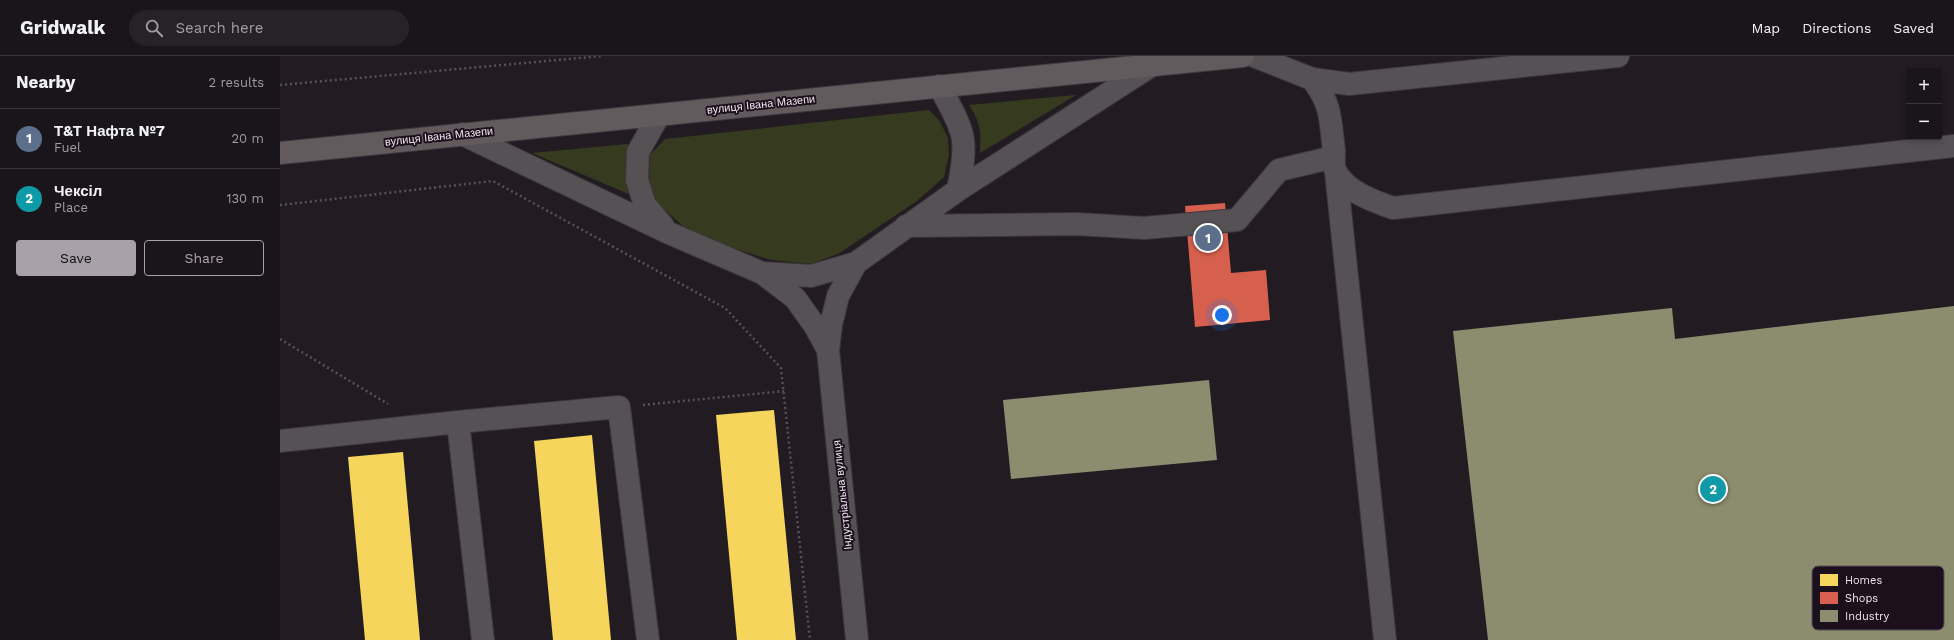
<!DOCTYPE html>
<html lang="en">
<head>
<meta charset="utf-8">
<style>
	:root { --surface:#1a151a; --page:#272227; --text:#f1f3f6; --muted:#9f9fa2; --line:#383439; --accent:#a9a1a9 }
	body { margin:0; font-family:"Work Sans",sans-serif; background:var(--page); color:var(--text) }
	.controls { position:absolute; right:12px; top:12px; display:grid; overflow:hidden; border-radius:4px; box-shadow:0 2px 6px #0003 }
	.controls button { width:36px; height:36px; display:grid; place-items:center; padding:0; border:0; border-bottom:1px solid var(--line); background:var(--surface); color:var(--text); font:20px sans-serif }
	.you { position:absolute; left:942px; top:259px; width:14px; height:14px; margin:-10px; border:3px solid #fff; border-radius:50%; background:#1a73e8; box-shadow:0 0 0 6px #1a73e833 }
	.badge { display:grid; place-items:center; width:26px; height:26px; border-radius:50%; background:var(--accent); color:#fff; font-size:13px; font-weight:700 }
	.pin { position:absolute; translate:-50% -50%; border:2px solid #fff; box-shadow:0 1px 4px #0006 }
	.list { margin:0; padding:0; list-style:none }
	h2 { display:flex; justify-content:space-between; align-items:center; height:52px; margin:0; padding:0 16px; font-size:17px }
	h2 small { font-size:13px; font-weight:400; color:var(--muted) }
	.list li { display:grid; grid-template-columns:26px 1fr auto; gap:12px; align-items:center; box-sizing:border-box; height:60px; padding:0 16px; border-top:1px solid var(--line) }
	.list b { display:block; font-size:15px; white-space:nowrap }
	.list p { margin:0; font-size:13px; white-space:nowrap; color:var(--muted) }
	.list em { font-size:13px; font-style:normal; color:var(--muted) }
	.actions { display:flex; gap:8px; padding:12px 16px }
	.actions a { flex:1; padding:9px 0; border:1px solid var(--accent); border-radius:4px; text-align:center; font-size:14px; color:var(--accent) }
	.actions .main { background:var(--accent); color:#111 }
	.icon { flex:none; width:22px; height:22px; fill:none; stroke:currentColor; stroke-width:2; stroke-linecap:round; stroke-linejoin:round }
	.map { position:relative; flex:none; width:1674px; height:584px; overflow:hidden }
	header { display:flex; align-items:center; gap:24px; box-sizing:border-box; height:56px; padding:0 20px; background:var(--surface); border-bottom:1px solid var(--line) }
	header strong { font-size:19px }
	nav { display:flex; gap:22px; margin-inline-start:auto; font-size:14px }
	.search { width:280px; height:36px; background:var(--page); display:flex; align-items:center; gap:10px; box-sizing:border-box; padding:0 14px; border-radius:22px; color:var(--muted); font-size:15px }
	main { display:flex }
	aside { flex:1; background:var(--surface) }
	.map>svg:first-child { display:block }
	.green { fill:#363b1f }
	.homes { fill:#f6d55c }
	.shops { fill:#d6604d }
	.industry { fill:#8c8c6e }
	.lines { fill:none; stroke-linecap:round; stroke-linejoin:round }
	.minor-casing { stroke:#3d383d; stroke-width:24 }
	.major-casing { stroke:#3d383d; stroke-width:24 }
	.path { stroke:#575257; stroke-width:2.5; stroke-dasharray:2 3; stroke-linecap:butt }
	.minor { stroke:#555155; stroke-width:22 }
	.major { stroke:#635a5e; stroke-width:22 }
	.labels { text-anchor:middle; stroke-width:4; stroke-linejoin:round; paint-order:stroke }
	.street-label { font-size:11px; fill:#f1e8f1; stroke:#1b101c }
	.key { fill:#1b101c; stroke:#5b515c; stroke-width:1 }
	.key-label { font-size:11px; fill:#f1e8f1 }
</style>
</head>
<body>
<header>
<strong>Gridwalk</strong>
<div class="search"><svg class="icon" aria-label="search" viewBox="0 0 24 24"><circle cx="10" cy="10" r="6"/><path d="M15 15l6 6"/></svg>Search here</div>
<nav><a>Map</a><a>Directions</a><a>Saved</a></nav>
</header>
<main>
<aside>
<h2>Nearby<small>2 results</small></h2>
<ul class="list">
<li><span class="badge" style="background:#5c6f8a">1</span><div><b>Т&amp;Т Нафта №7</b><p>Fuel</p></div><em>20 m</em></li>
<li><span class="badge" style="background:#0f9aa8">2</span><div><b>Чексіл</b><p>Place</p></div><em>130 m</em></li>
</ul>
<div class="actions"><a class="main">Save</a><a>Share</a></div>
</aside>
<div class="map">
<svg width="1674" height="584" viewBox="0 0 1674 584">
	<rect width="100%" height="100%" fill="#221c22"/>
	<path class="green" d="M796,39L700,97C701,76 701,67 689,49Z
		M649,54L659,64L668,82L669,99L664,121L637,145L558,198L530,208L491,204L434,186L403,170L377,147L369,123L370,99L385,83Z
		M348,88C346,106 347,121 351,139L252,97Z"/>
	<path class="homes" d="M494,354L516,584H457L436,359Z
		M312,379L331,584H273L254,385Z
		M123,396L140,584H85L68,401Z"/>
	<path class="shops" d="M945,147L951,217L986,214L990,264L915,271L905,150Z"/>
	<path class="industry" d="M1674,250V584H1208L1173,275L1392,252L1395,283Z
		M929,324L937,404L731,423L723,344Z"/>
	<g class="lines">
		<defs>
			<path id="minor" d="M974,0L1032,23L1069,28L1338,0
				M1032,23C1052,49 1050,63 1054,95C1054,101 1053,111 1056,116C1067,136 1093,145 1113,152L1674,90
				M659,30C667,45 681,67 683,84C685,101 681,118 678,134
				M379,59L358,96L357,124L365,149L383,170
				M182,78L389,177L482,217L531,220L576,207L678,134L874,8
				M1056,116L1105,584
				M626,170L797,168L864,172L957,164L999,114L1054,101
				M576,207L558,240L551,269L548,294L577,584
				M482,217L515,242L535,270L548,294
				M0,385L178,366
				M203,584L178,366L339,351L368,584"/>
			<path id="major" d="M0,97L963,0"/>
		</defs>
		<use href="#minor" class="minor-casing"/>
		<use href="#major" class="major-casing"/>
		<path class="path" d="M0,29L322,0
			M0,149L213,125L445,252L501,312L530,584
			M0,283L108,348
			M363,349L504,335"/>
		<use href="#minor" class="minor"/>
		<use href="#major" class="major"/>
	</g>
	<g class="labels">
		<g class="street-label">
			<text transform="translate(481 48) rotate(-6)" y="4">вулиця Івана Мазепи</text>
			<text transform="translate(159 80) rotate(-6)" y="4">вулиця Івана Мазепи</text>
			<text transform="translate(562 439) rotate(-96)" y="4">Індустріальна вулиця</text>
		</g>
	</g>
	<rect x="1532" y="510" width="132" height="64" rx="6" class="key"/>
	<rect x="1540" y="518" width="18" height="12" fill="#f6d55c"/>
	<rect x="1540" y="536" width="18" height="12" fill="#d6604d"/>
	<rect x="1540" y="554" width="18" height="12" fill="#8c8c6e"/>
	<g class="key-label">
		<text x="1565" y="528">Homes</text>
		<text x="1565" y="546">Shops</text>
		<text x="1565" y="564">Industry</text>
	</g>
</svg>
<div class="controls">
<button>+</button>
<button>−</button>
</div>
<div class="you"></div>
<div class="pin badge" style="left:928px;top:182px;background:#5c6f8a">1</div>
<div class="pin badge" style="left:1433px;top:433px;background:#0f9aa8">2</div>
</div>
</main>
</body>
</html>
